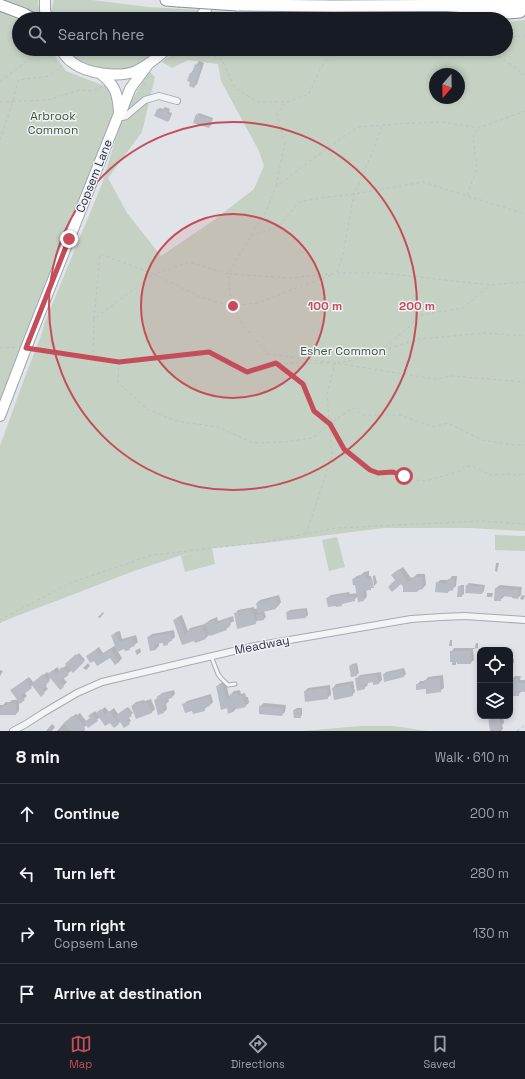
<!DOCTYPE html>
<html lang="en">
<head>
<meta charset="utf-8">
<style>
	:root { --surface:#171b24; --page:#242831; --text:#f1f3f6; --muted:#9ea1a6; --line:#363941; --accent:#c54d5a }
	body { margin:0; font-family:"Space Grotesk",sans-serif; background:var(--page); color:var(--text) }
	.controls { position:absolute; right:12px; bottom:12px; display:grid; overflow:hidden; border-radius:8px; box-shadow:0 2px 6px #0003 }
	.controls button { width:36px; height:36px; display:grid; place-items:center; padding:0; border:0; border-bottom:1px solid var(--line); background:var(--surface); color:var(--text); font:20px sans-serif }
	.compass { position:absolute; left:429px; top:68px; width:36px; height:36px; border-radius:50%; background:var(--surface); box-shadow:0 2px 6px #0003; rotate:200deg }
	.stop { position:absolute; width:12px; height:12px; margin:-9px; border:3px solid #c54d5a; border-radius:50%; background:#fff }
	.stop.end { background:#c54d5a; border-color:#fff; box-shadow:0 1px 4px #0008 }
	.list { margin:0; padding:0; list-style:none }
	h2 { display:flex; justify-content:space-between; align-items:center; height:52px; margin:0; padding:0 16px; font-size:17px }
	h2 small { font-size:13px; font-weight:400; color:var(--muted) }
	.list li { display:grid; grid-template-columns:26px 1fr auto; gap:12px; align-items:center; box-sizing:border-box; height:60px; padding:0 16px; border-top:1px solid var(--line) }
	.list b { display:block; font-size:15px; white-space:nowrap }
	.list p { margin:0; font-size:13px; white-space:nowrap; color:var(--muted) }
	.list em { font-size:13px; font-style:normal; color:var(--muted) }
	.icon { flex:none; width:22px; height:22px; fill:none; stroke:currentColor; stroke-width:2; stroke-linecap:round; stroke-linejoin:round }
	.map { position:relative; flex:none; width:525px; height:731px; overflow:hidden }
	.search { position:absolute; background:var(--surface); box-shadow:0 2px 6px #0003; left:12px; right:12px; top:12px; height:44px; display:flex; align-items:center; gap:10px; box-sizing:border-box; padding:0 14px; border-radius:22px; color:var(--muted); font-size:15px }
	.sheet { height:292px; background:var(--surface) }
	nav { display:flex; justify-content:space-around; align-items:center; box-sizing:border-box; height:56px; border-top:1px solid var(--line); background:var(--surface); font-size:11px; color:var(--muted) }
	nav a { display:grid; justify-items:center; gap:2px }
	nav .on { color:var(--accent) }
	.map>svg:first-child { display:block }
	.green { fill:#c5d1c2; fill-rule:evenodd }
	.shadow { fill:#0003 }
	.building { fill:#b7bcc4 }
	.lines { fill:none; stroke-linecap:round; stroke-linejoin:round }
	.lane-casing { stroke:#a6aab2; stroke-width:5 }
	.street-casing { stroke:#a6aab2; stroke-width:8 }
	.primary-casing { stroke:#a0a7b3; stroke-width:12 }
	.highway-casing { stroke:#88909e; stroke-width:13 }
	.path { stroke:#bec1c6; stroke-width:1; stroke-dasharray:3 3; stroke-linecap:butt }
	.lane { stroke:#f2f4f6; stroke-width:3 }
	.street { stroke:#f2f4f6; stroke-width:6 }
	.primary { stroke:#fff; stroke-width:10 }
	.highway { stroke:#fff; stroke-width:11 }
	.highway-bridge-casing { stroke:#88909e; stroke-width:13; stroke-linecap:butt }
	.highway-bridge { stroke:#fff; stroke-width:11 }
	.route { stroke:#c54d5a; stroke-width:5 }
	.ring { fill:none; stroke:#c54d5a; stroke-width:2 }
	.labels { text-anchor:middle; stroke-width:3; stroke-linejoin:round; paint-order:stroke }
	.park-label { font-size:12px; fill:#3d5938; stroke:#eff2f6 }
	.street-label { font-size:12px; fill:#2a303e; stroke:#eff2f6 }
	.centre { fill:#c54d5a; stroke:#eff2f6; stroke-width:2 }
	.ring-label { font-size:12px; text-anchor:middle; font-weight:bold; fill:#c54d5a; stroke:#eff2f6; stroke-width:3; stroke-linejoin:round; paint-order:stroke }
</style>
</head>
<body>
<div class="map">
<svg width="525" height="731" viewBox="0 0 525 731">
	<rect width="100%" height="100%" fill="#e0e3e8"/>
	<path class="green" d="M0,0H38V5L43,19H38Z
		M54,0H92L149,7L197,10L195,17L193,19H51L50,14Z
		M0,11L13,14L21,19H19V49H50L66,71L107,87L116,108L0,410Z
		M211,11L278,14L378,16L341,19H204Z
		M525,20V531L469,528H384L265,543L212,548L215,564L185,572L181,556L199,552L179,556L134,571L9,619L0,623V446L26,374L42,333L44,324L102,184L123,115L149,71L155,77L142,132L108,178L127,213L161,256L214,220L254,189L264,166L259,151L221,81L218,64L188,60L172,68L162,62L178,49H506V22ZM435,74H459V98H435Z
		M65,49H160C154,54 147,61 140,65C133,70 125,70 116,70C94,69 80,64 65,49Z
		M495,535L525,536V551L495,550Z
		M337,537L345,567L329,571L322,540Z
		M360,726H394L427,731H303Z"/>
	<path class="shadow" d="M199,61L204,63L197,84L194,87L191,73Z
		M165,107L170,109L169,112L172,113L170,119L168,121L157,110L160,108L163,109Z
		M199,113L213,118L211,125L209,127L197,115Z
		M496,563H499L497,572L495,571Z
		M403,567L411,578L414,577L417,574H425L426,585L423,588L404,587L401,583L396,580V572Z
		M369,571V576H371L373,587L370,589L366,590L367,596L364,600L358,596L354,600L344,602L341,605L327,598L331,595L349,592L350,594L358,593L353,579L357,576L361,575L364,572Z
		M375,575L377,583L374,586L373,576Z
		M452,576H457L456,586L448,592L437,583L440,580H449Z
		M469,583L485,585L484,591L482,593L467,585Z
		M461,585H464V594L461,596L459,587Z
		M500,585L522,587L521,595L518,598L514,596L504,595V597L500,600L496,588Z
		M487,593H493L492,597H487Z
		M279,595L281,602L279,605L276,608L264,611L266,617L264,619L258,620L255,623L235,614L238,610L254,607V609L258,608L257,603L260,600Z
		M522,595L525,596L523,600L520,599Z
		M307,608L308,615L306,617L287,612L290,610Z
		M103,612L104,613L100,618L98,617Z
		M182,615L188,631L190,628L205,624L210,620L217,617L218,621L233,616L234,621L229,624L230,626L226,629L210,634L206,638L196,641L195,640L183,644L174,620L178,617Z
		M174,630L175,637L167,644L163,642H159V646L156,649L151,650L148,637L152,634Z
		M120,631L122,639L136,635L138,642L129,649L125,648L117,650L122,658L119,662L115,664L110,657L94,659L87,656L99,647L103,653L116,645L113,635L116,632Z
		M450,640H452V646H449Z
		M476,643H478V648L473,649L474,660L470,663L456,661V665H452V663L454,661L451,652L454,648H475Z
		M140,648L141,652L137,655L135,651Z
		M487,648L494,649V650H485Z
		M480,652V664H477L478,654Z
		M79,653L85,660L73,671L72,670L63,678L67,682L60,689L51,677L49,680L50,681L45,685L48,689L41,695L33,685L24,692L27,696L19,703V711L16,714H0V705H3L6,702H10L12,700H18L15,687L29,677L34,683L47,672L49,674L57,667L60,671Z
		M513,659H514V663L512,664Z
		M88,663L90,666L86,670L83,668Z
		M357,663L359,673L356,675L350,666L352,664Z
		M404,668L406,674L404,676L384,674L386,672Z
		M0,670L3,671L0,676Z
		M381,672L382,680L379,683L374,681L367,682L368,685L364,688L356,679L360,675Z
		M443,675L444,688L440,691L426,688L417,685L420,681H425L428,677Z
		M515,676H521L520,680H525V691H522L518,695L511,680Z
		M353,681L355,692L352,695L333,688L336,684Z
		M226,682L229,696L234,691L240,690L241,694L245,693L246,697H248L249,703L245,706L238,707L233,712H229L228,707L217,686L221,683Z
		M330,685L331,695L327,698L305,691L308,688Z
		M174,690L175,694L172,697L168,698L169,701L166,704L167,709L164,712L159,714L155,700L162,693Z
		M211,694L213,702L210,705L207,706L204,710H193L183,705L187,701Z
		M151,699L155,709L151,713L132,706L136,702L144,700L145,701Z
		M264,703L286,705L285,712L282,715L260,706Z
		M105,707L109,712L114,708L118,714L128,707L133,713L128,717L131,721L125,726L121,721L114,727L110,721L100,717L88,727L87,725L84,727L85,729L84,731H71V730L70,731H57L65,722L76,714L77,715L80,713L86,721L91,718V714L95,711L97,714Z
		M297,708H302V715L300,717L294,710Z
		M489,716H503L504,723L502,725L503,729L501,731H491Z
		M52,724L55,727L52,731H46Z"/>
	<path class="building" d="M195,64L201,67L194,88L189,86L190,82L187,81L190,73H192Z
		M157,109L161,111L162,109L168,111L167,114L171,115L168,122L154,116Z
		M196,114L212,120L209,128L193,123Z
		M399,569L407,581L413,580V577H422L423,589L419,590L417,592H403V587L401,584L392,592L388,587L395,580L391,575Z
		M365,574L366,579L372,578L374,588H371V590L363,591L364,601L358,602L355,585H353L352,579L360,578L359,575Z
		M448,579H454L453,591L449,590L448,593L435,592L436,582L447,584Z
		M466,585L483,587L482,594L465,593Z
		M458,586L463,587L462,597H457Z
		M495,588L519,590L518,599L512,598V597L501,596V601H494Z
		M346,594V597L354,596L355,601L342,604V606L336,607L335,606L328,607L326,598Z
		M276,598L278,606L275,607L276,609L258,613L256,603Z
		M250,610L251,612H253L256,624L237,629L234,613Z
		M305,610L306,618L287,620L286,612Z
		M263,614L264,620L258,621L256,615Z
		M179,618L185,635H187L186,632L202,626L206,639L195,643L194,641L182,645L173,620Z
		M229,619L231,625L226,627L227,630L210,636L205,623L214,620L215,624Z
		M116,633L119,642L132,638L135,646L129,648L130,650L125,651L124,649L117,652L111,635Z
		M171,633L172,641L167,642L168,645L163,646V643L155,644L156,650L150,651L147,637Z
		M111,649L119,662L115,665L110,658L97,666L94,661L90,663L86,656L96,650L99,656Z
		M450,651H470L471,664H457V662H450Z
		M76,654L84,662L73,673L65,664Z
		M355,664L357,676L351,677L349,666Z
		M63,667L69,675L60,681L64,687L60,690L47,674L53,670L56,674L60,670L59,669Z
		M402,670L404,677L384,682L383,674Z
		M43,674L49,681L46,683L47,685L42,689L45,693L41,697L31,684Z
		M377,674L379,684L373,685V682L364,684L365,689L357,691L355,678Z
		M440,678L441,692L426,694V689L416,690V684H424V680Z
		M510,679H518V683H525V692L519,691V696H510Z
		M26,680L32,688L21,696L25,700L20,704L10,690Z
		M350,684L353,696L334,700L332,688Z
		M223,685L226,699L230,698V694L237,693L238,697L242,696L243,700H244L246,707L237,709L236,707L232,708L233,712L228,714L227,708L221,710L216,686Z
		M327,688L328,699L305,702L304,691Z
		M171,692L172,698L165,700L166,705L163,706L164,713L158,715L154,700L158,699L157,696Z
		M208,697L210,706L204,708L205,711L193,714L192,711L185,713L182,704Z
		M141,702V704L147,702L152,713L136,719L131,706Z
		M8,703L16,704V715H0V708H2V705H7Z
		M259,706L283,708L282,716L259,714Z
		M126,708L132,716L127,719L130,724L124,728L116,716Z
		M101,709L105,714L110,711L119,724L114,728L110,723L105,726L96,713Z
		M293,710H300L301,718H294Z
		M92,713L98,721L88,728L84,722L90,718L88,716Z
		M72,716L73,718L76,716L85,727L81,731H70L64,723Z
		M488,716H499L501,727L499,728V731H490Z"/>
	<g class="lines">
		<defs>
			<path id="lane" d="M211,656L218,674L221,678L228,685L235,684"/>
			<path id="street" d="M118,116L122,117L126,116L145,100L159,96L177,101
				M13,731L26,724L43,713L77,693L102,682L255,646L411,619L441,617L465,616L525,620"/>
			<path id="primary" d="M45,0V10L47,19
				M198,19L205,11L211,0
				M60,49C64,54 67,59 73,63C88,74 119,78 136,71C147,66 158,57 167,49
				M100,73C115,85 118,94 119,112
				M0,416L26,348L118,116L122,110L130,89L149,63"/>
			<path id="highway" d="M166,0L178,1
				M0,5L24,14L33,19
				M237,5L334,6L525,5
				M427,19L520,12"/>
		</defs>
		<use href="#lane" class="lane-casing"/>
		<use href="#street" class="street-casing"/>
		<use href="#primary" class="primary-casing"/>
		<use href="#highway" class="highway-casing"/>
		<path class="path" d="M506,37L525,36
			M489,49L525,75
			M173,53L200,50L222,60L235,88L258,102H287L309,94L320,69L335,49
			M0,81L33,57L47,49
			M144,83L145,85L153,92
			M0,102L48,100L80,90L92,91L102,87
			M0,140L13,101L18,80L49,76L63,65
			M276,186L285,143L277,114L286,102
			M467,195L477,169L473,136L479,128
			M251,236L278,227L299,202L320,198L354,194L423,182L525,214
			M337,272L343,254L354,194L374,149L382,125
			M525,282L490,285L382,273H337L290,278L228,274L232,306L243,325L268,354L335,363L435,379L452,376L525,382
			M94,319L100,254L154,274L189,262L228,274L267,209L276,187L323,151L358,127L412,123L442,122L479,128L525,111
			M0,348L17,347
			M34,349L119,362L209,352L247,372L276,363H332
			M380,351L402,333L421,315L463,308L490,285
			M93,358L94,319L154,274L200,297L232,306L257,303L334,274
			M119,362L118,382L147,409L176,421L218,427L253,443L285,442L313,438L329,424L353,408L363,415H400L433,427L448,423L482,440L514,445H525
			M337,363L349,361L418,339L487,333L525,336
			M278,364L303,384L314,411L329,424L344,449L370,470L378,473L393,472L416,480L426,481L457,472L465,466L474,467L491,475L508,474L517,475L525,474
			M306,534L332,456L327,394L335,363
			M0,620L70,583L152,555L264,542L336,528L481,521L525,524
			M517,731L525,725"/>
		<use href="#lane" class="lane"/>
		<use href="#street" class="street"/>
		<use href="#primary" class="primary"/>
		<use href="#highway" class="highway"/>
		<defs>
			<path id="highway-bridge" d="M178,1L237,5"/>
		</defs>
		<use href="#highway-bridge" class="highway-bridge-casing"/>
		<use href="#highway-bridge" class="highway-bridge"/>
	</g>
	<g class="lines">
		<path class="route" d="M69,239L26,348L119,362L209,352L247,372L276,363L303,384L314,411L330,424L344,449L370,470L378,473L393,472L404,476"/>
	</g>
	<circle cx="233" cy="306" r="92" fill="#c54d5a" fill-opacity=".12"/>
	<g class="ring">
		<circle cx="233" cy="306" r="92"/>
		<circle cx="233" cy="306" r="184"/>
	</g>
	<g class="labels">
		<g class="park-label">
			<text x="53" y="120">Arbrook<tspan x="53" dy="14">Common</tspan></text>
			<text x="343" y="355">Esher Common</text>
		</g>
		<g class="street-label">
			<text transform="translate(94 176) rotate(-68)" y="4">Copsem Lane</text>
			<text transform="translate(262 645) rotate(-11)" y="4">Meadway</text>
		</g>
	</g>
	<circle cx="233" cy="306" r="6" class="centre"/>
	<g class="ring-label">
		<text x="325" y="310">100 m</text>
		<text x="417" y="310">200 m</text>
	</g>
</svg>
<div class="controls">
<button><svg class="icon" aria-label="locate" viewBox="0 0 24 24"><circle cx="12" cy="12" r="6"/><path d="M12 2v4M12 18v4M2 12h4M18 12h4"/></svg></button>
<button><svg class="icon" aria-label="layers" viewBox="0 0 24 24"><path d="M12 4l9 5-9 5-9-5zM3 14l9 5 9-5"/></svg></button>
</div>
<svg class="compass" viewBox="-18 -18 36 36"><path d="M0-13l5 13h-10z" fill="#e53935"/><path d="M0 13l5-13h-10z" fill="#9ea1a6"/></svg>
<div class="stop" style="left:404px;top:476px"></div>
<div class="stop end" style="left:69px;top:239px"></div>
<div class="search"><svg class="icon" aria-label="search" viewBox="0 0 24 24"><circle cx="10" cy="10" r="6"/><path d="M15 15l6 6"/></svg>Search here</div>
</div>
<section class="sheet">
<h2>8 min<small>Walk · 610 m</small></h2>
<ul class="list">
<li><svg class="icon" aria-label="ahead" viewBox="0 0 24 24"><path d="M12 20V5M6 11l6-6 6 6"/></svg><div><b>Continue</b></div><em>200 m</em></li>
<li><svg class="icon" aria-label="left" viewBox="0 0 24 24"><path d="M17 20v-9H6M10 6l-5 5 5 5"/></svg><div><b>Turn left</b></div><em>280 m</em></li>
<li><svg class="icon" aria-label="right" viewBox="0 0 24 24"><path d="M7 20v-9h11M14 6l5 5-5 5"/></svg><div><b>Turn right</b><p>Copsem Lane</p></div><em>130 m</em></li>
<li><svg class="icon" aria-label="arrive" viewBox="0 0 24 24"><path d="M6 21V4h12l-3 4 3 4H6"/></svg><div><b>Arrive at destination</b></div></li>
</ul>
</section>
<nav>
<a class="on"><svg class="icon" aria-label="map" viewBox="0 0 24 24"><path d="M3 6l6-2 6 2 6-2v14l-6 2-6-2-6 2zM9 4v14M15 6v14"/></svg>Map</a>
<a><svg class="icon" aria-label="directions" viewBox="0 0 24 24"><path d="M12 3l9 9-9 9-9-9zM9 14v-3h6M13 9l2 2-2 2"/></svg>Directions</a>
<a><svg class="icon" aria-label="saved" viewBox="0 0 24 24"><path d="M7 4h10v16l-5-4-5 4z"/></svg>Saved</a>
</nav>
</body>
</html>
